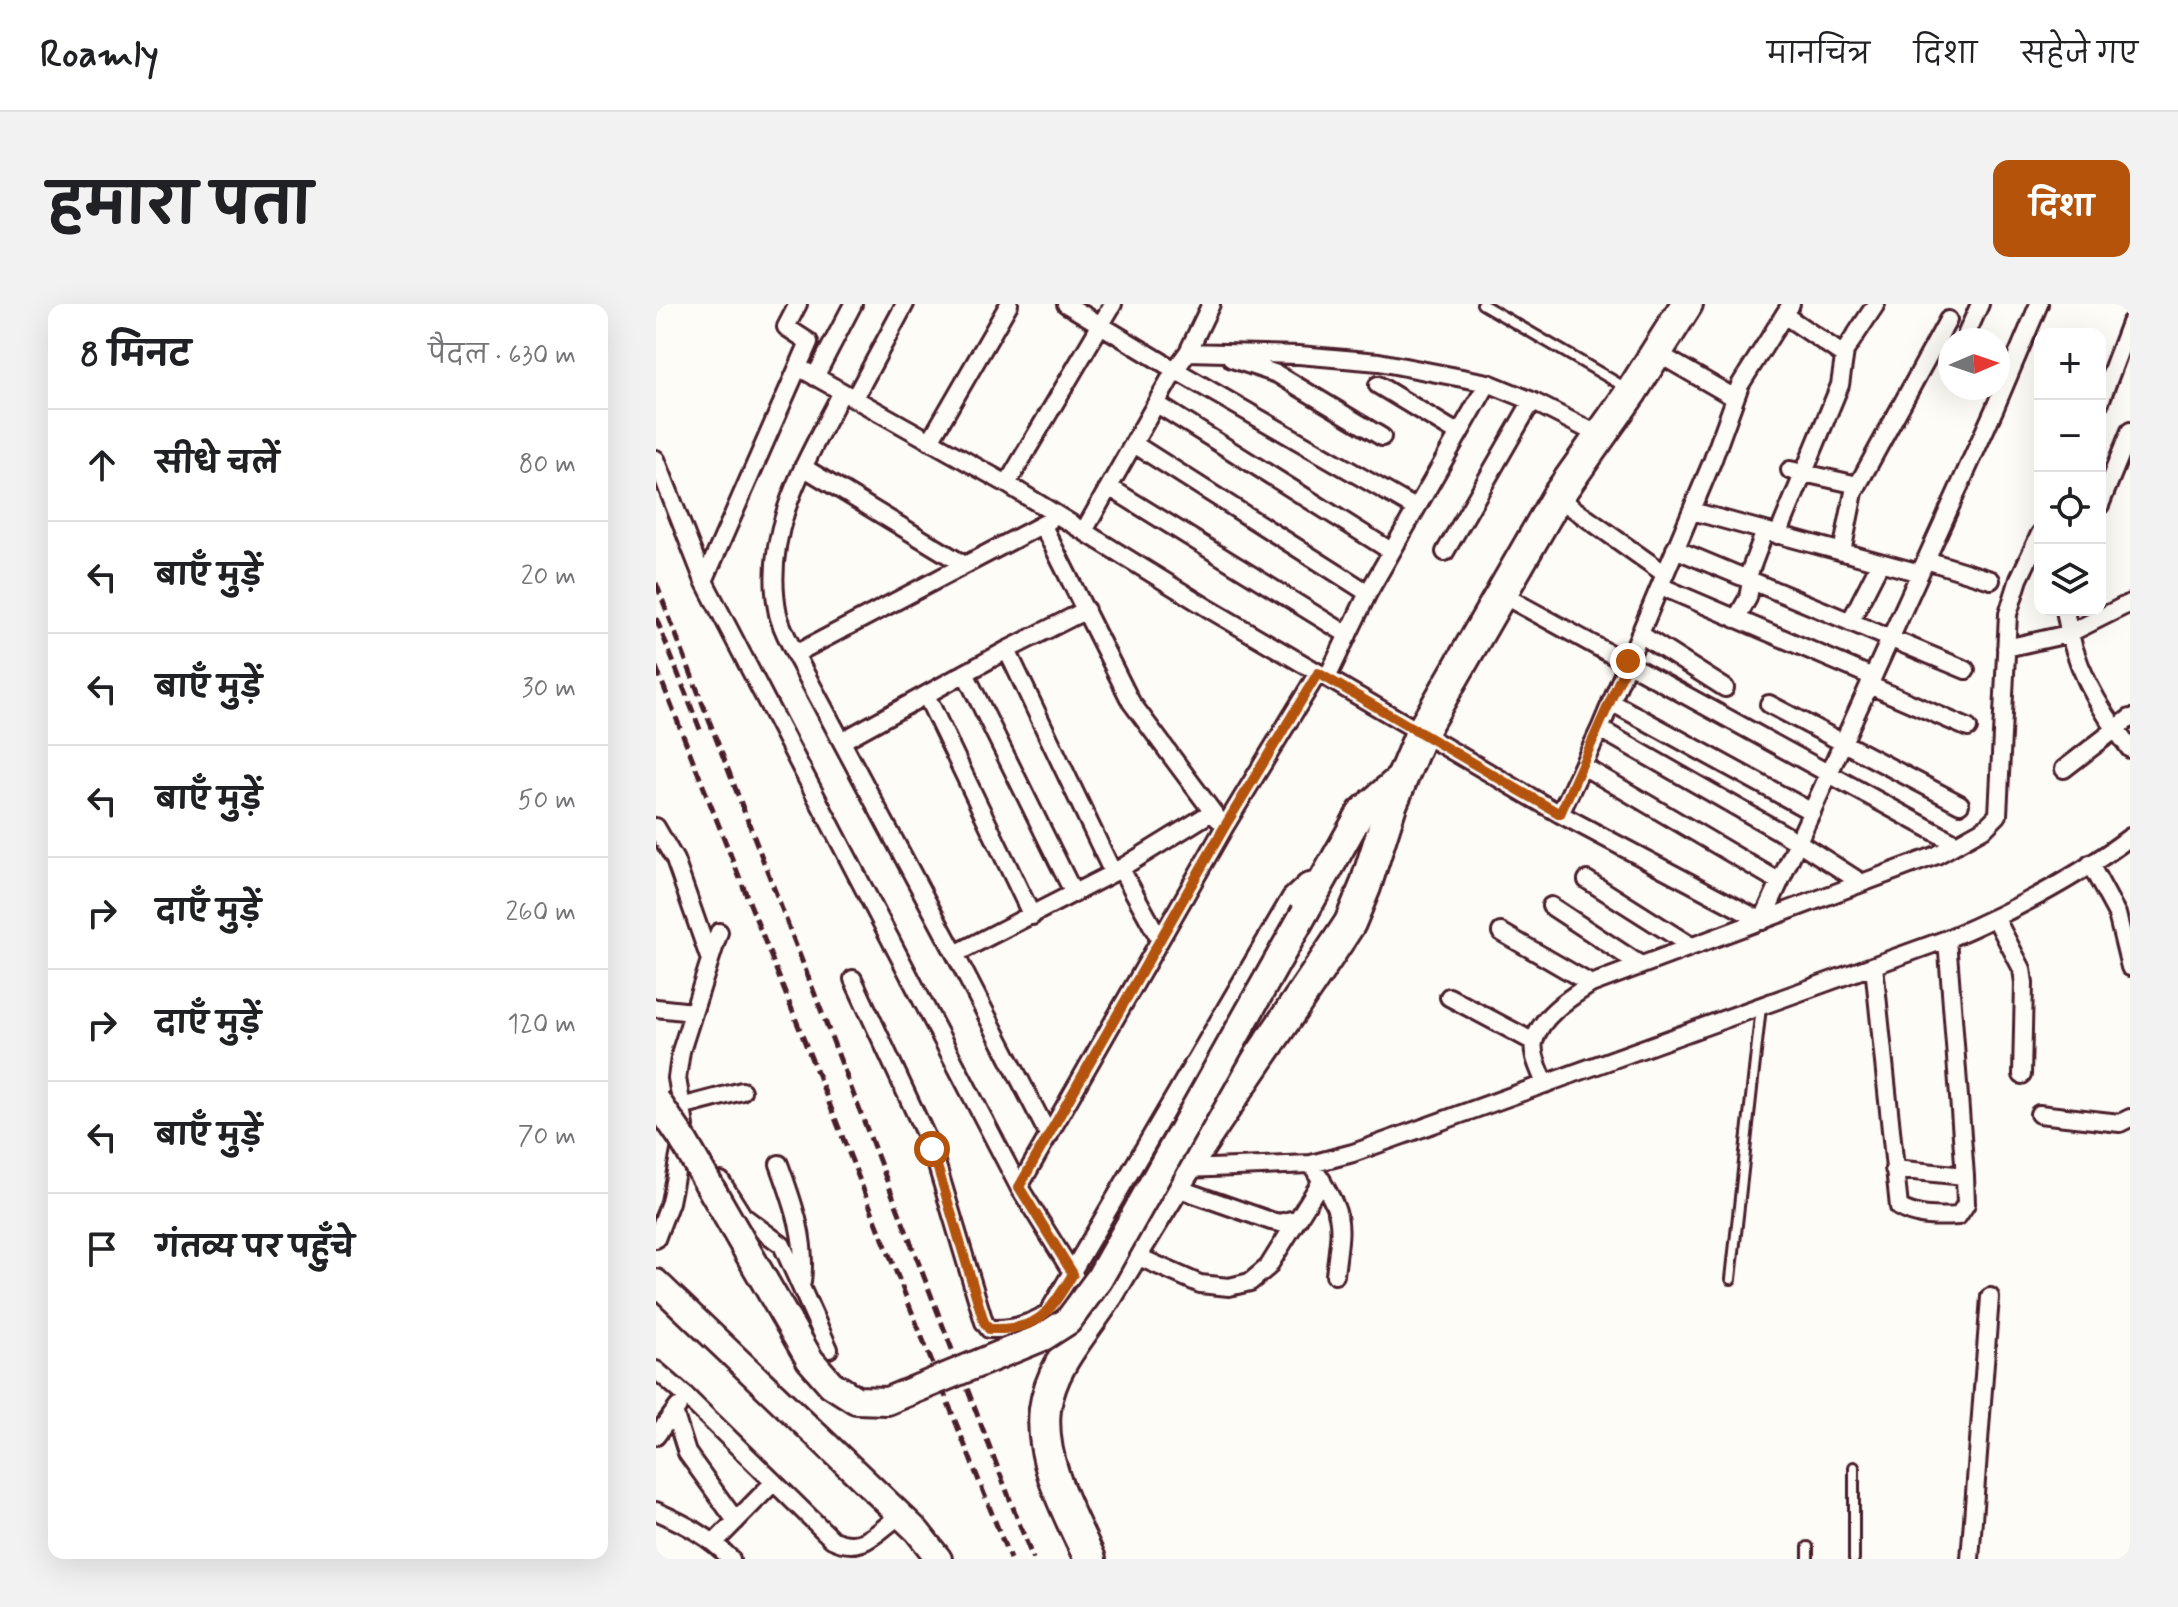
<!DOCTYPE html>
<html lang="hi">
<head>
<meta charset="utf-8">
<style>
	:root { --surface:#fff; --page:#f2f2f2; --text:#202124; --muted:#757577; --line:#e0e0e0; --accent:#b45309 }
	body { margin:0; font-family:Mynerve,"Playpen Sans Deva",sans-serif; background:var(--page); color:var(--text) }
	.controls { position:absolute; right:24px; top:24px; display:grid; overflow:hidden; border-radius:16px; box-shadow:0 8px 32px #0002 }
	.controls button { width:72px; height:72px; display:grid; place-items:center; padding:0; border:0; border-bottom:2px solid var(--line); background:var(--surface); color:var(--text); font:40px sans-serif }
	.compass { position:absolute; left:1282px; top:24px; width:72px; height:72px; border-radius:50%; background:var(--surface); box-shadow:0 8px 32px #0002; rotate:88deg }
	.stop { position:absolute; width:24px; height:24px; margin:-18px; border:6px solid #b45309; border-radius:50%; background:#fff }
	.stop.end { background:#b45309; border-color:#fff; box-shadow:0 2px 8px #0008 }
	.list { margin:0; padding:0; list-style:none }
	h2 { display:flex; justify-content:space-between; align-items:center; height:104px; margin:0; padding:0 32px; font-size:34px }
	h2 small { font-size:26px; font-weight:400; color:var(--muted) }
	.list li { display:grid; grid-template-columns:52px 1fr auto; gap:24px; align-items:center; box-sizing:border-box; height:112px; padding:0 32px; border-top:2px solid var(--line) }
	.list b { display:block; font-size:30px; white-space:nowrap }
	.list em { font-size:26px; font-style:normal; color:var(--muted) }
	.icon { flex:none; width:44px; height:44px; fill:none; stroke:currentColor; stroke-width:2; stroke-linecap:round; stroke-linejoin:round }
	.map { position:relative; flex:none; width:1474px; height:1255px; overflow:hidden; border-radius:16px }
	header { display:flex; align-items:center; gap:48px; box-sizing:border-box; height:112px; padding:0 40px; background:var(--surface); border-bottom:2px solid var(--line) }
	header strong { font-size:38px }
	nav { display:flex; gap:44px; margin-inline-start:auto; font-size:28px }
	.intro { display:flex; align-items:center; justify-content:space-between; box-sizing:border-box; height:192px; padding:0 48px }
	h1 { margin:0; font-size:56px }
	.button { padding:20px 36px; border-radius:16px; background:var(--accent); color:#fff; font-size:28px; font-weight:700 }
	main { display:flex; gap:48px; padding:0 48px }
	aside { flex:1; background:var(--surface); border-radius:16px; box-shadow:0 8px 32px #0002 }
	.map>svg:first-child { display:block }
	.lines { fill:none; stroke-linecap:round; stroke-linejoin:round }
	.lane-casing { stroke:#4a1f2b; stroke-width:14 }
	.street-casing { stroke:#4a1f2b; stroke-width:22 }
	.secondary-casing { stroke:#4a1f2b; stroke-width:30 }
	.primary-casing { stroke:#4a1f2b; stroke-width:32 }
	.highway-casing { stroke:#4a1f2b; stroke-width:36 }
	.lane { stroke:#fdfcf7; stroke-width:8 }
	.street { stroke:#fdfcf7; stroke-width:16 }
	.secondary { stroke:#fdfcf7; stroke-width:24 }
	.primary { stroke:#fdfcf7; stroke-width:26 }
	.highway { stroke:#fdfcf7; stroke-width:30 }
	.rail { stroke:#4a1f2b; stroke-width:5; stroke-dasharray:12 6; stroke-linecap:butt }
	.primary-bridge-casing { stroke:#4a1f2b; stroke-width:32; stroke-linecap:butt }
	.primary-bridge { stroke:#fdfcf7; stroke-width:26 }
	.route { stroke:#b45309; stroke-width:10 }
</style>
</head>
<body>
<header>
<strong>Roamly</strong>
<nav><a>मानचित्र</a><a>दिशा</a><a>सहेजे गए</a></nav>
</header>
<div class="intro"><h1>हमारा पता</h1><a class="button">दिशा</a></div>
<main>
<aside>
<h2>8 मिनट<small>पैदल · 630 m</small></h2>
<ul class="list">
<li><svg class="icon" aria-label="ahead" viewBox="0 0 24 24"><path d="M12 20V5M6 11l6-6 6 6"/></svg><div><b>सीधे चलें</b></div><em>80 m</em></li>
<li><svg class="icon" aria-label="left" viewBox="0 0 24 24"><path d="M17 20v-9H6M10 6l-5 5 5 5"/></svg><div><b>बाएँ मुड़ें</b></div><em>20 m</em></li>
<li><svg class="icon" aria-label="left" viewBox="0 0 24 24"><path d="M17 20v-9H6M10 6l-5 5 5 5"/></svg><div><b>बाएँ मुड़ें</b></div><em>30 m</em></li>
<li><svg class="icon" aria-label="left" viewBox="0 0 24 24"><path d="M17 20v-9H6M10 6l-5 5 5 5"/></svg><div><b>बाएँ मुड़ें</b></div><em>50 m</em></li>
<li><svg class="icon" aria-label="right" viewBox="0 0 24 24"><path d="M7 20v-9h11M14 6l5 5-5 5"/></svg><div><b>दाएँ मुड़ें</b></div><em>260 m</em></li>
<li><svg class="icon" aria-label="right" viewBox="0 0 24 24"><path d="M7 20v-9h11M14 6l5 5-5 5"/></svg><div><b>दाएँ मुड़ें</b></div><em>120 m</em></li>
<li><svg class="icon" aria-label="left" viewBox="0 0 24 24"><path d="M17 20v-9H6M10 6l-5 5 5 5"/></svg><div><b>बाएँ मुड़ें</b></div><em>70 m</em></li>
<li><svg class="icon" aria-label="arrive" viewBox="0 0 24 24"><path d="M6 21V4h12l-3 4 3 4H6"/></svg><div><b>गंतव्य पर पहुँचे</b></div></li>
</ul>
</aside>
<div class="map">
<svg width="1474" height="1255" viewBox="0 0 1474 1255">
	<rect width="100%" height="100%" fill="#fdfcf7"/>
	<filter id="ink" filterUnits="userSpaceOnUse"><feTurbulence type="fractalNoise" baseFrequency=".0125" numOctaves="2"/><feDisplacementMap in="SourceGraphic" scale="16" xChannelSelector="R" yChannelSelector="G"/><feConvolveMatrix kernelMatrix="1 2 1 2 8 2 1 2 1" color-interpolation-filters="sRGB"/></filter>
	<g filter="url(#ink)">
		<g class="lines">
			<defs>
				<path id="lane" d="M826,0L972,85
					M1075,975L1105,703
					M1152,1243V1255
					M1198,1255V1163"/>
				<path id="street" d="M410,0L519,66L428,227
					M555,0L532,48L519,66L759,204
					M1128,11L1183,48L1189,47L1220,0
					M1311,29L1324,0
					M532,48L643,51L723,58L832,79L876,97L945,132
					M1001,49L1079,94
					M576,55L621,70L726,133
					M142,63L351,180L555,306L904,510L1106,617L1338,106L1383,0
					M159,73L197,0
					M722,81L803,130
					M186,88C150,158 105,228 122,310C125,323 133,337 139,350L299,650
					M198,95L249,0
					M1444,98L1474,19
					M501,100L735,247
					M274,137L353,0
					M478,140L712,289
					M0,155L48,277L363,883L420,975
					M147,163L307,260
					M1134,166L1202,181
					M351,180L457,0
					M453,183L692,331
					M901,193L1009,270
					M1444,201L1474,127
					M1036,207L1264,269
					M387,222L475,398L562,515
					M1122,231L1184,81L1189,47
					M1019,245L1310,366
					M789,248L876,97
					M1186,248L1198,188L1292,16
					M1270,256L1335,276
					M48,277L153,38L130,23L142,0
					M1004,282L1217,373
					M845,290L1301,540
					M1409,306C1417,360 1441,402 1474,445
					M1080,315L1092,294L1095,278L1091,275L1109,227
					M1194,318L1224,259
					M984,330L1069,384
					M1350,344L1412,330L1474,299
					M351,346L457,569
					M139,350L393,217
					M309,369L418,590
					M671,374L712,289L832,79
					M1213,381L1312,424
					M270,391L376,612
					M955,398L1156,508
					M1113,400L1304,500
					M944,425L1142,538L1206,579
					M186,437L351,346L430,306
					M927,462L1124,578
					M1408,465L1474,414
					M904,510L944,425L1056,158L1084,81L1135,0
					M0,523L19,556L54,656
					M1434,560L1461,610L1474,663
					M465,565L504,636
					M931,576L1035,642
					M895,602L983,660
					M1340,615L1366,665L1368,679L1366,771
					M845,628L935,680
					M1218,662L1243,903C1261,914 1283,913 1302,912L1310,900L1309,872L1291,635
					M197,675L276,845L328,1018L333,1025C354,1026 375,1020 392,1009L635,593L650,579L669,574
					M793,693L878,738
					M0,704L37,708
					M889,780C885,768 875,751 878,738C884,712 915,693 935,680L1281,551L1329,524L1342,511L1352,310L1363,275L1384,230
					M25,803L86,787
					M1383,810L1464,819L1474,814
					M393,832L299,650L457,569L556,508
					M123,860C137,899 151,935 146,978
					M529,865L655,860L697,849L1291,635C1355,608 1419,575 1474,533
					M1238,865L1309,872
					M660,868C690,914 685,919 679,971
					M65,877L87,912L126,941L173,1045
					M363,883L569,522L662,369
					M518,883L615,917L624,919L643,914
					M0,935L14,898L29,822L21,774L25,747L63,628
					M476,950L544,980L573,983L594,978L612,963L666,876
					M0,1066L30,1092L176,1235C206,1250 220,1229 244,1211
					M18,1108L31,1149L80,1217
					M0,1132L22,1103
					M0,1207C29,1220 53,1232 75,1255
					M59,1238L118,1178
					M1314,1255L1334,993"/>
				<path id="secondary" d="M0,978L261,1227L283,1255"/>
				<path id="primary" d="M649,608L705,508L746,472"/>
				<path id="highway" d="M434,1255C413,1210 383,1157 389,1105C395,1060 429,1027 452,990C477,948 502,907 528,866C582,782 640,702 694,619L709,583L735,501L765,429L901,193L976,87L1031,0"/>
			</defs>
			<use href="#lane" class="lane-casing"/>
			<use href="#street" class="street-casing"/>
			<use href="#secondary" class="secondary-casing"/>
			<use href="#primary" class="primary-casing"/>
			<use href="#highway" class="highway-casing"/>
			<use href="#lane" class="lane"/>
			<use href="#street" class="street"/>
			<use href="#secondary" class="secondary"/>
			<use href="#primary" class="primary"/>
			<use href="#highway" class="highway"/>
			<path class="rail" d="M0,279L377,1255
				M0,314L45,428
				M0,363L354,1255"/>
			<defs>
				<path id="primary-bridge" d="M0,796L26,834L154,1056L175,1080L200,1096L231,1097L387,1033L412,1017L443,975L649,608"/>
			</defs>
			<use href="#primary-bridge" class="primary-bridge-casing"/>
			<use href="#primary-bridge" class="primary-bridge"/>
		</g>
	</g>
	<g class="lines" filter="url(#ink)">
		<path class="route" d="M276,845L328,1018L333,1025C384,1027 393,1008 417,970L363,883L569,522L662,369L904,510L972,357"/>
	</g>
</svg>
<div class="controls">
<button>+</button>
<button>−</button>
<button><svg class="icon" aria-label="locate" viewBox="0 0 24 24"><circle cx="12" cy="12" r="6"/><path d="M12 2v4M12 18v4M2 12h4M18 12h4"/></svg></button>
<button><svg class="icon" aria-label="layers" viewBox="0 0 24 24"><path d="M12 4l9 5-9 5-9-5zM3 14l9 5 9-5"/></svg></button>
</div>
<svg class="compass" viewBox="-18 -18 36 36"><path d="M0-13l5 13h-10z" fill="#e53935"/><path d="M0 13l5-13h-10z" fill="#757577"/></svg>
<div class="stop" style="left:276px;top:845px"></div>
<div class="stop end" style="left:972px;top:357px"></div>
</div>
</main>
</body>
</html>
